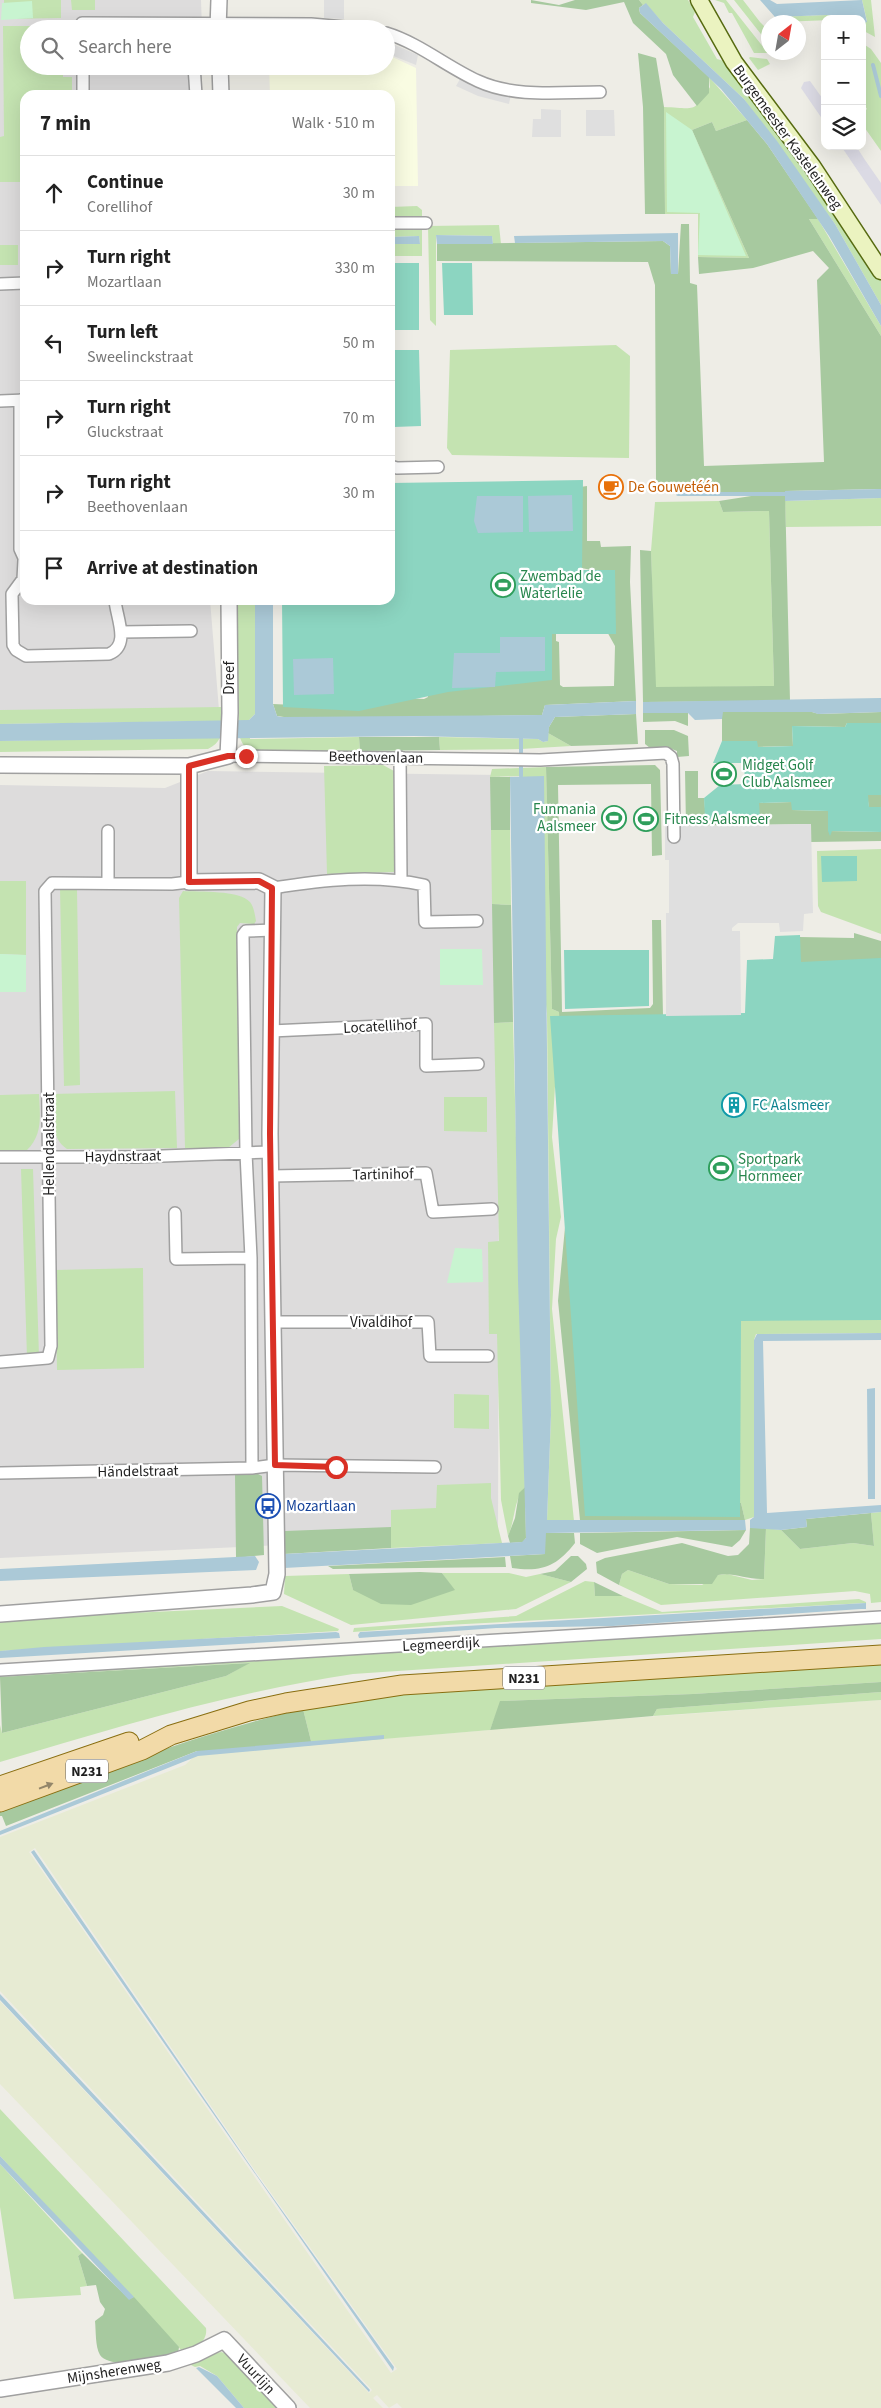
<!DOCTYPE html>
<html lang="en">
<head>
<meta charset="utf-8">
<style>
	:root { --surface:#fff; --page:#f2f2f2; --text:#222; --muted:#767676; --line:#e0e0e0 }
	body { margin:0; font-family:"Source Sans 3",sans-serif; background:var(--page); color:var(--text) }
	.controls { position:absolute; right:15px; top:15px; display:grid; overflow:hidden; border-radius:10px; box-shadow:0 5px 20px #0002 }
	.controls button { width:45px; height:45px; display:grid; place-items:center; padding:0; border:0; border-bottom:1px solid var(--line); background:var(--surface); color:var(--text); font:25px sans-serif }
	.compass { position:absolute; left:761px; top:15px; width:45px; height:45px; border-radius:50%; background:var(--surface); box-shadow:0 5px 20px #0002; rotate:31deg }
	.stop { position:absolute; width:15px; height:15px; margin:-11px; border:4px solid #d93025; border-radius:50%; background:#fff }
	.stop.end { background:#d93025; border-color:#fff; box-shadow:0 1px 5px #0008 }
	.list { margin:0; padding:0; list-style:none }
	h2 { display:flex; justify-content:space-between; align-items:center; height:65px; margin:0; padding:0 20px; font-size:21px }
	h2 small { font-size:16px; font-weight:400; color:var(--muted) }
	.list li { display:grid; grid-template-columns:32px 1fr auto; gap:15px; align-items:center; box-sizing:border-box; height:75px; padding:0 20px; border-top:1px solid var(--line) }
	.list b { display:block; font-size:19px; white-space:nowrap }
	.list p { margin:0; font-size:16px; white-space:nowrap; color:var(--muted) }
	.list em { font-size:16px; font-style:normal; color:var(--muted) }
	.icon { flex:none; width:28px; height:28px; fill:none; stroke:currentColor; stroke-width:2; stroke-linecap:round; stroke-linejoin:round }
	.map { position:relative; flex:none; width:881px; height:2408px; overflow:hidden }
	.search { position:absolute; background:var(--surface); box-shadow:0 5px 20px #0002; left:20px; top:20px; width:375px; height:55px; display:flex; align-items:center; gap:12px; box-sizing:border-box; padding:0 18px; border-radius:28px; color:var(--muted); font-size:19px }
	.panel { position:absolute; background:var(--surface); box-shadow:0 5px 20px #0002; left:20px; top:90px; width:375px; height:515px; border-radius:15px }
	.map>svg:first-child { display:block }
	.residential { fill:#dddcdc }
	.education { fill:#f9fce2 }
	.farmland { fill:#e7ebd3; fill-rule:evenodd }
	.grass { fill:#c4e3b1 }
	.forest { fill:#a7c99f; fill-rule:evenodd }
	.park { fill:#c8f4d0 }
	.pitch { fill:#8cd5c1 }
	.parking { fill:#dfdfdf }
	.plaza { fill:#dbdae4 }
	.water { fill:#abc9d7 }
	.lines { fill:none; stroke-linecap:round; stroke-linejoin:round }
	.stream { stroke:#abc9d7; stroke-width:4 }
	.minor-casing { stroke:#a0a0a0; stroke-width:14 }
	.tertiary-casing { stroke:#a0a0a0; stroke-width:18 }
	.secondary-casing { stroke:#576b11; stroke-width:19 }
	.primary-casing { stroke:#896e10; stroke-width:21 }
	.minor { stroke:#fff; stroke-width:11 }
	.tertiary { stroke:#fff; stroke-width:15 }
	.secondary { stroke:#ebf3c0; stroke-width:16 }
	.primary { stroke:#f2daa8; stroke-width:19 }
	.oneway { fill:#93866a }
	.route { stroke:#d93025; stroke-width:6 }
	.labels { text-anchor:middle; stroke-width:4.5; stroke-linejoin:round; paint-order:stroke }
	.shield { fill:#fff; stroke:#626262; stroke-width:1 }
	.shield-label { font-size:14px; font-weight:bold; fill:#1f1f1f }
	.street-label { font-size:15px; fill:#1f1f1f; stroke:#fff }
	.food-label { font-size:15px; fill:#c56008; stroke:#fff; text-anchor:start }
	.leisure-label { font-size:15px; fill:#27864d; stroke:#fff; text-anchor:start }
	.culture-label { font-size:15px; fill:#0d838f; stroke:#fff; text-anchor:start }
	.transit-label { font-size:15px; fill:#164399; stroke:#fff; text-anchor:start }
</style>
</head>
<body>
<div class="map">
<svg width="881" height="2408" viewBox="0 0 881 2408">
	<rect width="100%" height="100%" fill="#eeede6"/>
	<path class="residential" d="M0,0H201L202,29H29V66H202V95H25V600H210L219,710L0,719Z
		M208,771L500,775L498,1535L0,1558V785L165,788Z"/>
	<path class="education" d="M386,54L416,68L418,186H390V95H270L269,66H386Z"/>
	<path class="farmland" d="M881,1700V2408H402L397,2403L389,2408L377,2395L373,2398L383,2408H310L0,2084V2001L369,2393L372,2390L0,1991V1837L185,1765L197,1754L490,1730L505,1727ZM35,1848L256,2172L397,2369L391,2373L252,2173L29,1852Z"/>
	<path class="grass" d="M4,0H61V18L4,19Z
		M71,0H95V10H72Z
		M639,0H688L695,12L693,17L717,59L724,61L785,141L881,280V305L835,224L744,99L663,23L646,4L643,5Z
		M715,0H726L768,53H754L732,13H729L724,3Z
		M734,0H743L760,22L768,30V43Z
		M862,0H871L875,37L862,30V24L867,21Z
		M827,15L856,19L780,22H777L775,17Z
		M3,26H63V29H29V66H63V77H72V95H25V182H0V137L4,136Z
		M862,43L871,49L881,63V151L862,124V113L867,109L862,102Z
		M750,57L767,59L770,64L758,70L749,58Z
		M709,77L747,120L716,131L712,122L692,130L749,258L698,257V214H665L664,107C694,108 694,114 710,87Z
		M417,206L422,210V218L390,219V207Z
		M809,219H818L881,326V336Z
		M422,225V256H390V244H420L419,236L390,237V226Z
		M499,225L501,244H493L492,236L436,235V326L430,320L428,226Z
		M0,245H18V265H0Z
		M616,345L630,356L629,458L452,455L447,448L450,350Z
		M881,498V526L786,527L785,501Z
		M719,501L723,512L769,511L774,686L655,688L651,551L655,502Z
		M237,600H255V714L249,720L250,739L359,737L360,751L264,753C249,752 244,750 239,735Z
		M222,707C222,725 226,740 208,749L0,752V741L81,739L211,721L0,724V710Z
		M548,733L571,746L521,749L440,750L439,737L538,739L543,742L548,741Z
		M383,765L394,771L397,780L399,870L395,872L327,874L324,766Z
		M546,767L552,1009L559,1012V1018L552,1137L561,1217L556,1239L552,1309L574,1521H550L547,1520L551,1415L547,1014L521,776L490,777L492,769Z
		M491,830H510L511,905L492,904Z
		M881,849V934L821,912L818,906L817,851Z
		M0,881H26V955L0,954Z
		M60,888L77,889L80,1085L64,1086Z
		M183,891C200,892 239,890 250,902C254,907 255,915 256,921L254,924L240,923L237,927L239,1139L228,1148H185L179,898Z
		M513,1022L525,1487C514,1498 515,1521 508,1536L501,1500L497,1334H489L488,1242L499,1241L494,1023Z
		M175,1091L177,1148L67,1149C49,1137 53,1113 52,1094Z
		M39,1094C40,1115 43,1135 27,1150L0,1151V1095Z
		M444,1097H487V1132L444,1131Z
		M21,1169H33L39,1356L27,1357Z
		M143,1268L144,1368L57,1370L55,1270Z
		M736,1307L881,1308V1333L756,1334L754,1340V1517L745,1520L741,1503H738Z
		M454,1394L489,1395V1429L454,1428Z
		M491,1483V1498L502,1543L391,1548V1510L436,1508L437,1485Z
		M881,1512V1602L871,1603L870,1594L855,1591L661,1605L619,1585L622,1574L628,1570L669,1584L702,1585L718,1575L727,1574L752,1580L764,1579L766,1528L781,1530L800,1549L853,1543L874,1546L871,1513Z
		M442,1573H509L526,1577L540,1574L571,1582L516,1609L351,1625L284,1594L285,1576L349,1574L353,1590H454Z
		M585,1581L594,1582L595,1596H623L662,1612L859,1599L866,1602V1603L446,1625L353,1632L354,1628L516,1616Z
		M282,1606L339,1629L338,1631L0,1651V1619Z
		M881,1623V1639L353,1674C232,1692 117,1727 0,1762V1725L2,1733L226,1676L249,1663L0,1677V1675Z
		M881,1662V1682L693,1694L501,1701L490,1730L312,1745L303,1709L363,1697Z
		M881,1692V1700L653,1716L657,1709Z
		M0,2109L206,2328C208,2342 195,2348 184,2353L0,2156Z
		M0,2164L82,2253L78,2256L87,2286L80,2287L81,2295L14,2299L0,2207Z
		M221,2352L231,2355L282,2408H244L217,2376L200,2366L195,2367L191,2365L193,2360Z"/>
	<path class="forest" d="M531,0L559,5L575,0H639L643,5L639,8L640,13L709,77V93L697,106L673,75L666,54L633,23L624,2L586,10L531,3Z
		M638,53L656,58L664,107L665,214H645L643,107Z
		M747,120L767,144L818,219H809L881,336V489L785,491L790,701L643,702L640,550L651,551L656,687L774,686L769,511L723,512L719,501L764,494L713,492L656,482L655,285L648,262L437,261V244L663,241L670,246L671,274H678L681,224H689L690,283L697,285L704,466L824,462L817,280L829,268L813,251L753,268L699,274L698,257L749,258L692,130L712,122L716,131Z
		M587,486V541H600L601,547L631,546L630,582L636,701L545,705L542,715L298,719L277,716L273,704L358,708L399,698L424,699L428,697L425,657L556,631V641L559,642L560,685L563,687L614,686L615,646L605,628L613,575L573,566L580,487ZM495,672V687L452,674Z
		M722,712H812L819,714L881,712V723H847L845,727L792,726L793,746L757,747L756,741H722Z
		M643,713H688V726L675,721L643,722Z
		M636,714L638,744L571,746L548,733L549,727L555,717Z
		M645,730H674L688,736L689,756L677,757V751L669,748H650L645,744Z
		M359,737H439L440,750L360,751Z
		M655,765L660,770L662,855L652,856L651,784L558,785L562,1012L650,1008L653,1004L652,920H661L663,1016L600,1507L741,1503L745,1520H580L558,1301L566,1217L559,1012L552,1009L546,767Z
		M685,771H698V798H704L706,819H759V803L792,802V810L828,811V831L881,832V841L811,842V824L686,826Z
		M490,777H510V830H491Z
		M867,795H881V807H869Z
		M492,904L511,905L513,1022L494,1023Z
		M854,933L881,941V962L799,964V937L854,938Z
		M258,1474L262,1476L264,1555L236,1558L235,1475Z
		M525,1487L526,1538L523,1542L510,1543L508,1536L515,1518L519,1493Z
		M871,1513L874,1546L853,1543L800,1549L781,1530L807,1527L806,1519Z
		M391,1527V1548L284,1554L285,1531Z
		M750,1528H766L764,1579C748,1580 733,1572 718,1575L712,1584H669L628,1570L622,1574L619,1585L597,1573L596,1562L605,1558L682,1543L728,1556L738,1555L749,1544Z
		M746,1530L740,1540L732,1547L677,1537L597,1553L580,1544V1533Z
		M545,1533H574L575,1543C556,1567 542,1572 512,1568L510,1556L545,1554Z
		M571,1556H578L586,1564L587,1569L571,1582L540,1574L555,1571Z
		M505,1557L506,1567L333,1569L328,1566Z
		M420,1572L442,1573L455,1590L411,1605L381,1604L353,1590L349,1574Z
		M594,1582L623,1596H595Z
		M250,1663L226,1676L2,1733L0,1677Z
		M881,1682V1692L657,1709L653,1716L490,1730L500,1701L693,1694Z
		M303,1709L312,1745L197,1754V1751L6,1826L2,1816H0V1808C100,1772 199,1733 303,1709Z
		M82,2253L129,2299L134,2297L179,2347L178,2354C160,2357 111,2371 100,2355C95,2347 96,2330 95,2321L103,2315L105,2309L100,2302L96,2285L87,2286L78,2256Z"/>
	<path class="park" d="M32,1L33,18L1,20L2,3Z
		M666,112L692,130L746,256L698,255L700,213L667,212Z
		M440,949H482L483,985H440Z
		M0,954L26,955V992H0Z
		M455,1248L482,1249L483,1282L447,1283Z"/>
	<path class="pitch" d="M391,263H419V330H392Z
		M442,263H472L473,315H444Z
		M392,350H419L421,426L394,427Z
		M583,480L582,570H615L616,634H552V680L448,692L359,711L283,707L282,600H390V483Z
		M847,723H881V795H868L869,807H881V832L832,831L830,836L828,831V811L792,810L791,802L759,803L760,819H705L704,798L720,785L745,784L744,763H713L722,741H757L758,747L793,746L792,726L845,727Z
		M821,856H857V881L822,882Z
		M800,935L801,962L881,958V1320L741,1321L740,1517L585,1516L550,1016L745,1013L747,960L773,959L775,936Z
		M564,950H649V1006L565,1009Z"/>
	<path class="parking" d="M324,0H344V19L324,18Z
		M386,41L418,55L416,65L386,53Z
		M460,79L492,91L511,94L509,104L478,96L456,86Z
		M541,109L561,110V137H532L533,119H541Z
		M586,110H614L615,136H586Z
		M811,824L813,913L804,914L803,931L780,932L779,923H738L732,928V931H740L741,1015L666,1016V913H669V860H665V826Z"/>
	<path class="plaza" d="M810,81L825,102V123L801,88L804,82Z
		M841,146H856L865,160L881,183V205Z"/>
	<path class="water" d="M760,0H770L777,4L862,0L867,22L862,24V19L827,15L775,17Z
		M646,3L663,23L744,99L777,141L835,224L881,305V326L829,236L767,144L721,89L640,13L639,8Z
		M678,233V274H671L670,246L663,241L515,243L514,236Z
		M436,235L492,236L493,244H437Z
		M419,236L420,244H390V237Z
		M881,489V498L785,501V491Z
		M572,495L573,531L529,532L528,496Z
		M477,496H523V532L478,533L474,521Z
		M255,600H273V704L277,716L281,717L542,715L545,705L636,701V714L555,717L549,727L548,741L543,742L538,739L414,736L0,741V724L249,720L255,714Z
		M500,637H545V671L496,672L495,687L452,688L454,653H500Z
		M333,658L334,694L294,695L293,659Z
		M881,698V712L818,714L812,712H723L722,719L695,720L688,713H643V702Z
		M544,776L551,1415L547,1520H745L746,1530L546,1533L545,1554L284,1568V1554L522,1542L526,1538L518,1280L510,777Z
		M881,1333V1340L763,1341L767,1513L881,1505V1512L806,1519L807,1527L781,1530L750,1528V1520L754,1517V1340L757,1334Z
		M875,1388V1499H868L867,1389Z
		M255,1556L259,1562L256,1570L0,1581V1569Z
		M866,1603V1609H861L613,1626L496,1628L359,1638L358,1635L360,1632Z
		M336,1632L339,1633L340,1638L0,1658V1651L44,1647Z
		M384,1735V1739L198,1756L0,1835V1831L197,1751Z
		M34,1850L256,2174L394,2367L393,2371L57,1890L31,1852Z
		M0,1994L370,2390L369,2392L0,2000Z
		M0,2156L134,2297L129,2300L0,2164Z
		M199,2367L217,2376L244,2408H236L196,2368Z"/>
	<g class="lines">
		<path class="stream" d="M873,65L881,96
			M678,494H788
			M521,776V738"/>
		<defs>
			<path id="minor" d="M82,29V23L311,24L367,29
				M386,33C419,43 447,67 478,81C515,98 560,92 600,92
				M83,66V95
				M194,66L196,95
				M390,223H426
				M0,284L25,283
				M20,400V549L25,560
				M0,401L25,400
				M390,466L397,468L438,467
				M24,560L23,579L12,594L13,645L16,650L26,656L109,654C131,645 116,617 115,600
				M121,632L191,631
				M228,756L540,760L666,753L671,757L673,764L674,837
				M400,757L401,880
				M108,883V831
				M273,888C323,880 374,874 424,885L425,922L477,921
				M271,1031L426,1024V1066L478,1064
				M0,1157H136L270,1152
				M271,1176L426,1173L433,1212L492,1209
				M175,1213L176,1259L251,1258
				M272,1322H428L430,1356H488
				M0,1362L48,1358L51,1346L45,891L52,883L172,884L189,882
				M252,1468L251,1258L246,1153L243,935L246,931L273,930
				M0,1473L252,1468L275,1465L435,1467
				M0,1670L881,1617"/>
			<path id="tertiary" d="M218,29L219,0
				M220,66L221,95
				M0,765L189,766L228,756L230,713L229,600
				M0,1614L252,1595L273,1592L277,1574L270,1134L273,888L259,881L189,882V766
				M0,2389L168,2363L196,2354L224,2340L288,2408"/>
			<path id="secondary" d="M699,0L734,62L812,166L881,271"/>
			<path id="primary" d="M0,1786L129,1742
				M0,1802L142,1750L171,1735L249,1711L286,1703L402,1685L881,1655"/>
		</defs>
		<use href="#minor" class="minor-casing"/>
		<use href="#tertiary" class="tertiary-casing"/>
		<use href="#secondary" class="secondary-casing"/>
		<use href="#primary" class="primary-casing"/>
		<use href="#minor" class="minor"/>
		<use href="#tertiary" class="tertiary"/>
		<use href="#secondary" class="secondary"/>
		<use href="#primary" class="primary"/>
	</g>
	<defs><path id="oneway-solid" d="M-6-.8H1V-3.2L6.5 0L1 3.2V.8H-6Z" transform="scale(1.25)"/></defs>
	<use class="oneway" href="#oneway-solid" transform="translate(46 1786) rotate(-21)"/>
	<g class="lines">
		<path class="route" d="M246,756H228L189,766V882L259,881L272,888L270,1134L275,1465L336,1467"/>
	</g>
	<defs>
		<symbol id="cafe-ring" viewBox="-11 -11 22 22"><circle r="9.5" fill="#fff" stroke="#e8710a" stroke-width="1.5"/><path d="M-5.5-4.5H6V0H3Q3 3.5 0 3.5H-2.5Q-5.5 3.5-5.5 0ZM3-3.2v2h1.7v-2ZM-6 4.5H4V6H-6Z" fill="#e8710a"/></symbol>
		<symbol id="stadium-ring" viewBox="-11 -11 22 22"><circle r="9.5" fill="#fff" stroke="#2e9e5b" stroke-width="1.5"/><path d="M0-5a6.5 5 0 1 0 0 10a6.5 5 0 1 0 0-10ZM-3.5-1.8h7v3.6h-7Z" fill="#2e9e5b"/></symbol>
		<symbol id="building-ring" viewBox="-11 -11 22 22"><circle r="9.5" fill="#fff" stroke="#0f9aa8" stroke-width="1.5"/><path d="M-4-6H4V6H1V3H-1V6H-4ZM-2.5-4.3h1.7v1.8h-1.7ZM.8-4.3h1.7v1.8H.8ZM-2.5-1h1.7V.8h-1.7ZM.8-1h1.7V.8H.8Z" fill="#0f9aa8"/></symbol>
		<symbol id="bus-ring" viewBox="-11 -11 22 22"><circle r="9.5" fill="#fff" stroke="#1a4fb4" stroke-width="1.5"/><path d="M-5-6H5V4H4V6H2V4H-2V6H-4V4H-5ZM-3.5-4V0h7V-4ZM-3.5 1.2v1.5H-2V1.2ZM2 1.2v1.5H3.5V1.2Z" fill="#1a4fb4"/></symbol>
	</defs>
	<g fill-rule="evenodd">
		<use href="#cafe-ring" x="597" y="473" width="28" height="28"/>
		<use href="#stadium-ring" x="489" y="571" width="28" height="28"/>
		<use href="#stadium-ring" x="710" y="760" width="28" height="28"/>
		<use href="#stadium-ring" x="600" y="804" width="28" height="28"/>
		<use href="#stadium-ring" x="632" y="805" width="28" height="28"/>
		<use href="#building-ring" x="720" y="1091" width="28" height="28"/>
		<use href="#stadium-ring" x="707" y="1154" width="28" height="28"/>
		<use href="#bus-ring" x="254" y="1492" width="28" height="28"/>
	</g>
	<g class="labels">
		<g class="shield">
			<rect x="503" y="1666.5" width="42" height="23" rx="4"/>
			<rect x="66" y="1759.5" width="42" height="23" rx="4"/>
		</g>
		<g class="shield-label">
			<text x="524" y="1683">N231</text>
			<text x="87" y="1776">N231</text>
		</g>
		<g class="street-label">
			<text transform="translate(788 137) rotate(54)" y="5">Burgemeester Kasteleinweg</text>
			<text transform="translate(229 678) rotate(-90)" y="5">Dreef</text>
			<text transform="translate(376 757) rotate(1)" y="5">Beethovenlaan</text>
			<text transform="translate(380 1026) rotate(-3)" y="5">Locatellihof</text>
			<text transform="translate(49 1144) rotate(-90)" y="5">Hellendaalstraat</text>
			<text transform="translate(123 1156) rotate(-1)" y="5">Haydnstraat</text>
			<text transform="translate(383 1174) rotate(-1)" y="5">Tartinihof</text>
			<text x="381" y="1327">Vivaldihof</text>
			<text transform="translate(138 1471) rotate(-1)" y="5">Händelstraat</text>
			<text transform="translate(441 1644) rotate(-3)" y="5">Legmeerdijk</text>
			<text transform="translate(114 2371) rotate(-9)" y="5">Mijnsherenweg</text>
			<text transform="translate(256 2374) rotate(47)" y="5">Vuurlijn</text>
		</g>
		<g class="food-label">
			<text x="628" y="492">De Gouwetéén</text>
		</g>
		<g class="leisure-label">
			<text x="520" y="581">Zwembad de<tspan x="520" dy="17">Waterlelie</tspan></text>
			<text x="742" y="770">Midget Golf<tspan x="742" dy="17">Club Aalsmeer</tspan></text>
			<text x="596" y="814" text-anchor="end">Funmania<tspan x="596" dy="17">Aalsmeer</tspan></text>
			<text x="664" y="824">Fitness Aalsmeer</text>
			<text x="738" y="1164">Sportpark<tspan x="738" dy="17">Hornmeer</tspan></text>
		</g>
		<g class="culture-label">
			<text x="752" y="1110">FC Aalsmeer</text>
		</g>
		<g class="transit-label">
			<text x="286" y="1511">Mozartlaan</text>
		</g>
	</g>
</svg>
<div class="controls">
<button>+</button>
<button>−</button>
<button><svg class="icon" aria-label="layers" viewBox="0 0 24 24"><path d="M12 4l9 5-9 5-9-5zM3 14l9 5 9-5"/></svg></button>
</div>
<svg class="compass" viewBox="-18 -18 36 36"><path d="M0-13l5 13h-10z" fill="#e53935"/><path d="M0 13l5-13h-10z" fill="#767676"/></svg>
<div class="stop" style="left:336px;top:1467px"></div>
<div class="stop end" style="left:246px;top:756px"></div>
<div class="search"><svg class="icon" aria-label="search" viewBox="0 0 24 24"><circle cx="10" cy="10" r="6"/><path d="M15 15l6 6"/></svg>Search here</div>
<section class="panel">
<h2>7 min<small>Walk · 510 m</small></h2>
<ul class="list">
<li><svg class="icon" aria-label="ahead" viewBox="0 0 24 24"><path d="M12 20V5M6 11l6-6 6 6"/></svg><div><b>Continue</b><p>Corellihof</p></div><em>30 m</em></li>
<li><svg class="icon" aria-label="right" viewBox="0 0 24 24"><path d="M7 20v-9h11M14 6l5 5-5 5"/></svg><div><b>Turn right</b><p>Mozartlaan</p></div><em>330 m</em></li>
<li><svg class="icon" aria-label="left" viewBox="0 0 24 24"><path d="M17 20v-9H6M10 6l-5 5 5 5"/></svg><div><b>Turn left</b><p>Sweelinckstraat</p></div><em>50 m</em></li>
<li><svg class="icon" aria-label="right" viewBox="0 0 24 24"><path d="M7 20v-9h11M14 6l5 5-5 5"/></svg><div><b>Turn right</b><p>Gluckstraat</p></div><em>70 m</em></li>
<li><svg class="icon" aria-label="right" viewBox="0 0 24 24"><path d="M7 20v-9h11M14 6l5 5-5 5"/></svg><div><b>Turn right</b><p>Beethovenlaan</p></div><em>30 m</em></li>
<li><svg class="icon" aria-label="arrive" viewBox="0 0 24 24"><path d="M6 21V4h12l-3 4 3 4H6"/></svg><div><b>Arrive at destination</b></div></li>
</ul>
</section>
</div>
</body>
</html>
